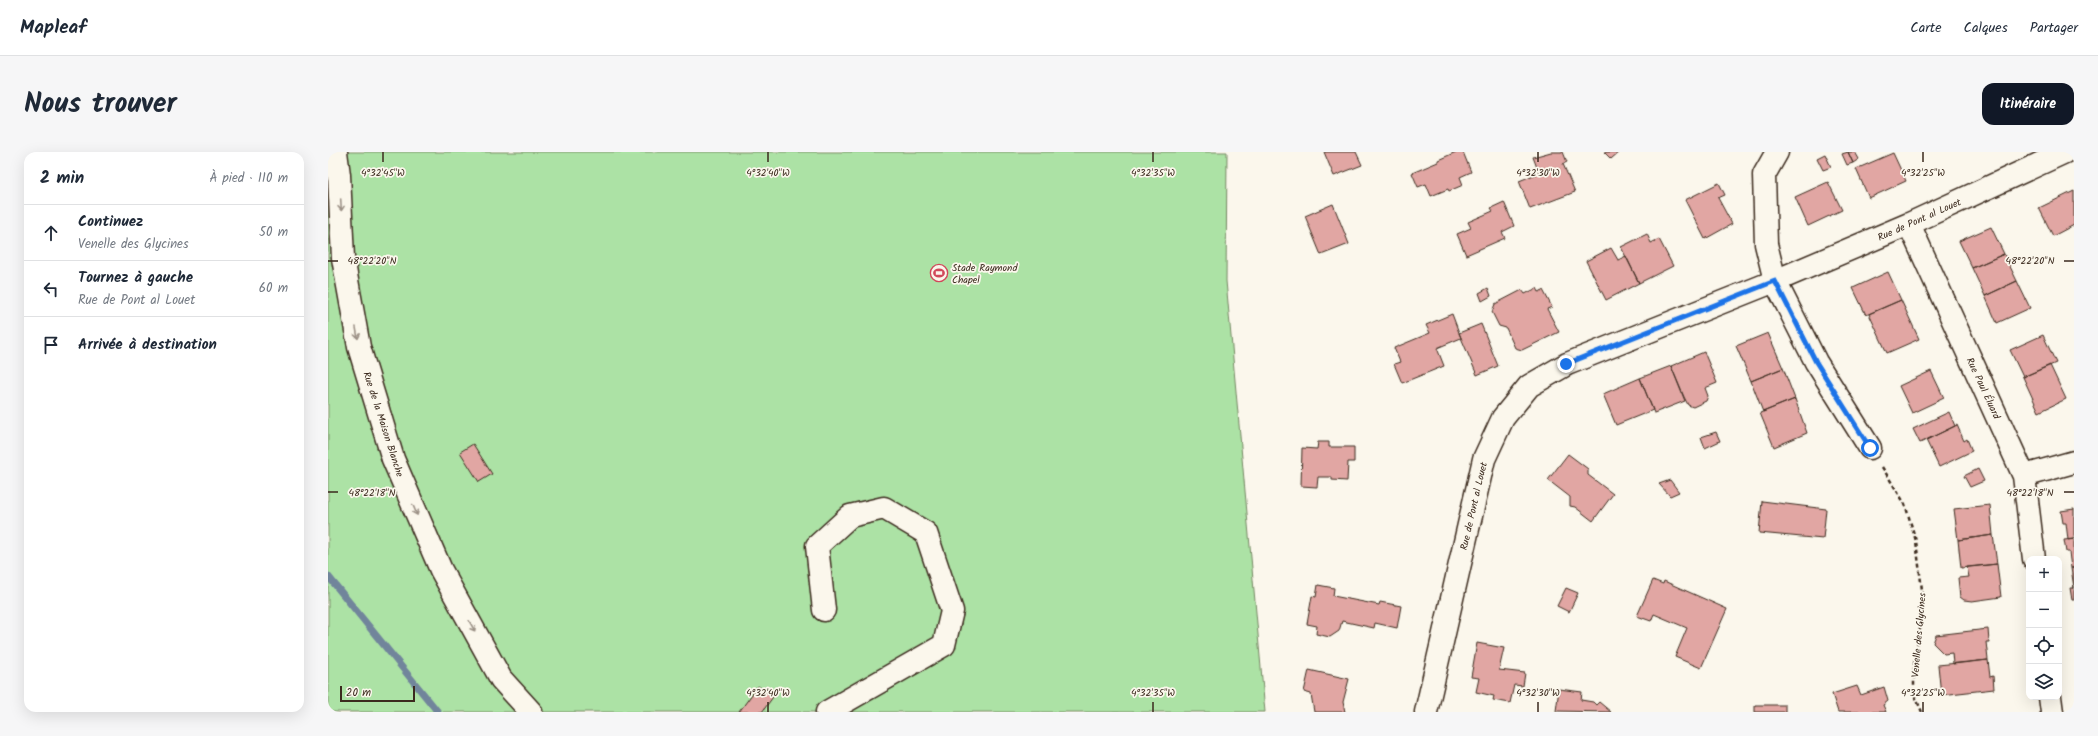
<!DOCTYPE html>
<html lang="fr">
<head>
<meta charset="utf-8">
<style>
	:root { --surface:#fff; --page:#f6f6f7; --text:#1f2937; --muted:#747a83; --line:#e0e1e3; --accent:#111827 }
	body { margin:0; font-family:Kalam,sans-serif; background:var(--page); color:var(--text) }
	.controls { position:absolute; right:12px; bottom:12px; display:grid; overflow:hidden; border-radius:8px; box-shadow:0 4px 16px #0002 }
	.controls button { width:36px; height:36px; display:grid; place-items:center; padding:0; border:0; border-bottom:1px solid var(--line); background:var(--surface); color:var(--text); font:20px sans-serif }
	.scale { position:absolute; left:12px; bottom:10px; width:75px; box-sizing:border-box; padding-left:4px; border:2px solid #3b2a1e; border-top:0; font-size:11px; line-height:14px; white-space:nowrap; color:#3b2a1e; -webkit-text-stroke:3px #fbf7ec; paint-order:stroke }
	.stop { position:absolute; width:12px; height:12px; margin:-9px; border:3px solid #1a73e8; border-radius:50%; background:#fff }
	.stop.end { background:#1a73e8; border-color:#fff; box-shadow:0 1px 4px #0008 }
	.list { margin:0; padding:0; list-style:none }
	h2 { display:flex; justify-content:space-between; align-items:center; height:52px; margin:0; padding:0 16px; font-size:17px }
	h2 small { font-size:13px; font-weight:400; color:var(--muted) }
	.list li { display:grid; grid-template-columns:26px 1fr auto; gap:12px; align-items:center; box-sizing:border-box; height:56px; padding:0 16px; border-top:1px solid var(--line) }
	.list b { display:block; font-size:15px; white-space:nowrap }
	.list p { margin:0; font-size:13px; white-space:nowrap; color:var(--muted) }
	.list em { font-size:13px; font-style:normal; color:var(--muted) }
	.icon { flex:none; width:22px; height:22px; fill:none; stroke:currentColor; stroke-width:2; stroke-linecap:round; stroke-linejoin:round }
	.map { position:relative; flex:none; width:1746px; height:560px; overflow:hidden; border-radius:12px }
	header { display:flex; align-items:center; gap:24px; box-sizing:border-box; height:56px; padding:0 20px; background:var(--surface); border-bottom:1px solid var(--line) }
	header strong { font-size:19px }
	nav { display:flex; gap:22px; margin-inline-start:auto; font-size:14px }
	.intro { display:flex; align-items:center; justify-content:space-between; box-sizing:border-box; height:96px; padding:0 24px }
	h1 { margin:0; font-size:28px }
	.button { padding:10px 18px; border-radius:12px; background:var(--accent); color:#fff; font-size:14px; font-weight:700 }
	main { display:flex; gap:24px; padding:0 24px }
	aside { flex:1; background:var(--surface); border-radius:12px; box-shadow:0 4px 16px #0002 }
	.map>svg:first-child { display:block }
	.green { fill:#ace2a5; stroke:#748662 }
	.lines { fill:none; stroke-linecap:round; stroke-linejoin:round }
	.stream { stroke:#71859b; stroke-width:7 }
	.building { fill:#e1a6a3; stroke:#3b2a1e }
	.minor-casing { stroke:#3b2a1e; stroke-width:25 }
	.path { stroke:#3b2a1e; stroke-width:2.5; stroke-dasharray:4 3; stroke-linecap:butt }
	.minor { stroke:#fbf7ec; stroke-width:22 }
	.oneway { stroke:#9b9085 }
	.route { stroke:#1a73e8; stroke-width:5 }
	.ticks { fill:none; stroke:#3b2a1e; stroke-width:1.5 }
	.labels { text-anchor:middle; stroke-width:3.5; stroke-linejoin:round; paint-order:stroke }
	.street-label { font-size:10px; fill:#3b2a1e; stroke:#fbf7ec }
	.poi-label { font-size:10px; fill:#3b2a1e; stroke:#fbf7ec; text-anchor:start }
	.ticks-label { font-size:10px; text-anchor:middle; fill:#3b2a1e; stroke:#fbf7ec; stroke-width:3.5; stroke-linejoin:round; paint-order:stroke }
</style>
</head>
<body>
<header>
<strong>Mapleaf</strong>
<nav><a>Carte</a><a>Calques</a><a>Partager</a></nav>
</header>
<div class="intro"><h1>Nous trouver</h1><a class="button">Itinéraire</a></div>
<main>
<aside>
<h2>2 min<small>À pied · 110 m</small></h2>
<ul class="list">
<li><svg class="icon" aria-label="ahead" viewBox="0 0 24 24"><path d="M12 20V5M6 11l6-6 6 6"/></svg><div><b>Continuez</b><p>Venelle des Glycines</p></div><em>50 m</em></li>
<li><svg class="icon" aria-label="left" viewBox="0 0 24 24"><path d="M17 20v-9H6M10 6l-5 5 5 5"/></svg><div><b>Tournez à gauche</b><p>Rue de Pont al Louet</p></div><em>60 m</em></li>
<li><svg class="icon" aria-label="arrive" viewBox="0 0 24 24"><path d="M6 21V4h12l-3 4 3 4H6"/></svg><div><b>Arrivée à destination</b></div></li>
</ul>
</aside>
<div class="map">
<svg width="1746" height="560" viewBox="0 0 1746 560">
	<rect width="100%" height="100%" fill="#fbf7ec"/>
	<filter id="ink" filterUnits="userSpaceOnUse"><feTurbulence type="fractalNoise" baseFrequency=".025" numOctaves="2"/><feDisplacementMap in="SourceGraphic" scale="8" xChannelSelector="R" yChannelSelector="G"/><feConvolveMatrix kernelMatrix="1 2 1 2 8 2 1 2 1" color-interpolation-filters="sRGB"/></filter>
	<g filter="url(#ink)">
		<path class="green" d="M0,0H899L898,129L937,560H0Z"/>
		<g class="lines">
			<path class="stream" d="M0,424L110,560"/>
		</g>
		<path class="building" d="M996,0H1028L1034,13L1006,24Z
			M1128,0H1135L1143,20L1132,25L1135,33L1121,39L1120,37L1103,44L1098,32L1090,35L1084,21L1110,10V8Z
			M1223,0H1235L1239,10L1235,12L1247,40L1202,57L1191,29L1211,21L1205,5Z
			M1276,0H1291L1283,7Z
			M1520,0L1525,11L1519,13L1514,2Z
			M1520,0H1527L1531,7L1525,11Z
			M1565,1L1578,29L1541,46L1528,17Z
			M1497,2L1503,15L1495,18L1489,6Z
			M1500,30L1514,58L1480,74L1467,45Z
			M1391,31L1397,43L1390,46L1404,72L1377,87L1357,48Z
			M1746,39V73L1725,84L1711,56Z
			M1176,50L1186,74L1174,80L1177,86L1138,103L1129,82L1143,76L1140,70L1165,59L1163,56Z
			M1005,52L1021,92L993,103L977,64Z
			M1663,75L1676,102L1644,116L1631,89Z
			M1319,82L1323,91L1331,87L1345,114L1311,131L1293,95Z
			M1283,96L1290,108L1298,104L1311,131L1278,148L1258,109Z
			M1676,102L1689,129L1657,144L1644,116Z
			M1560,120L1573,148L1538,163L1525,136Z
			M1689,129L1702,156L1669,171L1657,144Z
			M1160,136L1163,144L1154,149L1151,141Z
			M1209,136L1211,140L1215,138L1224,155L1219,157L1231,180L1194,198L1187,196L1178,176L1171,174L1164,160L1167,152L1194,138L1197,142Z
			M1573,148L1591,187L1559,201L1541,162Z
			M1124,162L1133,186L1109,196L1116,214L1074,231L1066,212L1072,210L1066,196L1102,181L1098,173Z
			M1153,172L1170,214L1149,223L1131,181Z
			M1440,181L1455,216L1423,229L1408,194Z
			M1715,183L1728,211L1695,225L1682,198Z
			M1376,200L1389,231L1377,236L1380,244L1378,249L1365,255L1360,253L1356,245L1343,214Z
			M1722,213L1738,247L1711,260L1695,225Z
			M1343,214L1357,249L1326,261L1312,226Z
			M1455,216L1467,247L1435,260L1423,229Z
			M1603,219L1616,246L1584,261L1571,234Z
			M1312,226L1325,258L1288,273L1275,242Z
			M1467,247L1479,281L1446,295L1432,261Z
			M1621,260L1627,274L1592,291L1585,277Z
			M1629,273L1636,289L1639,287L1644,299L1611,315L1598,288Z
			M1388,280L1392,289L1377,296L1373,285Z
			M990,290H1001V295H1026V310H1020L1019,329L1004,328V325H990L989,335L973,334L974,296L989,297Z
			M145,292L164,322L151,330L132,300Z
			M1240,302L1260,317V323L1285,342L1265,369L1247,355L1242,354V345L1220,328Z
			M1650,317L1656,329L1642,335L1636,324Z
			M1342,328L1351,340L1342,344L1331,332Z
			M1434,349L1498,357L1495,387L1431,381Z
			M1662,353L1665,383L1630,388L1626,357Z
			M1746,357V387L1740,388L1738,371H1735L1733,359Z
			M1665,383L1669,412L1633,416L1630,388Z
			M1746,387V416H1743L1741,400H1738L1736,388Z
			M1669,412L1673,445L1644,449L1636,448L1632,445L1630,426L1641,425L1639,415Z
			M1743,416H1746V448H1744L1742,436H1746Z
			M1325,428L1335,432L1336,429L1399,457L1373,516L1347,505L1359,476L1326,462L1323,469L1309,464Z
			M990,433L1006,436L1005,444L1051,453L1052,450L1073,454L1069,476L1047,471L1046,476L1014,469L1011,479L1002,485L988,482L989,474L979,472L984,444L988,445Z
			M1238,436L1250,441L1241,460L1229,454Z
			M1660,477L1661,490H1658L1660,508L1625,512L1624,501L1616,502L1605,491L1608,483Z
			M1149,491L1176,496L1171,518L1197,521L1195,534L1186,533L1182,551L1165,548L1166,544L1148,540L1151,526L1143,525Z
			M1660,508L1662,525L1665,524L1666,537L1613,543L1610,513Z
			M981,518L1021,527L1015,550L1017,560H986L983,542L976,540Z
			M430,534L445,545L434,560H411Z
			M1529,534L1533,543L1556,535L1560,549L1555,553L1558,560H1510L1504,542Z
			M1231,537L1254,540L1253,548L1265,550L1268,553L1271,550L1283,560L1228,559Z
			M1427,553H1457V560H1427Z"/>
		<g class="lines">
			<defs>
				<path id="minor" d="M8,0L11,23L15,106L31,195L65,307L113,418L173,527L203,560
					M1449,0L1436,23L1438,92L1447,129L1488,210L1542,296
					M1581,72L1696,324L1706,407
					M1696,324L1746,310
					M496,458L489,394L522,364L556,356L598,381L624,459L616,493L499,560
					M1722,545L1724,560
					M1098,560L1156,307L1175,266L1201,234L1239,212L1447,129L1581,72L1737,0"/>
			</defs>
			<use href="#minor" class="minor-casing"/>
			<path class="path" d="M1554,315L1577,352L1588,389L1594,438L1593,471L1586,513V542L1594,560"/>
			<use href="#minor" class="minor"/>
		</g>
		<defs><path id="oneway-shaft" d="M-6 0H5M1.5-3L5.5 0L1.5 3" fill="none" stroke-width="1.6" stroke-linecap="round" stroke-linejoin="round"/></defs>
		<g class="oneway">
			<use href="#oneway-shaft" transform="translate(13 53) rotate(87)"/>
			<use href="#oneway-shaft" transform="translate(29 181) rotate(80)"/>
			<use href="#oneway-shaft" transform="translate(87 358) rotate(67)"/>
			<use href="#oneway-shaft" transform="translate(144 474) rotate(61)"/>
		</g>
	</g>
	<g class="lines" filter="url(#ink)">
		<path class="route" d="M1238,212L1447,129L1488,210L1542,296"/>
	</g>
	<path class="ticks" d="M55,0V10M440,0V10M825,0V10M1210,0V10M1595,0V10M0,109H10M1736,109H1746M0,340H10M1736,340H1746M440,550V560M825,550V560M1210,550V560M1595,550V560"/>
	<defs>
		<symbol id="stadium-ring" viewBox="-11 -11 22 22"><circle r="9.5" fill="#fbf7ec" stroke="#d1495b" stroke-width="1.5"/><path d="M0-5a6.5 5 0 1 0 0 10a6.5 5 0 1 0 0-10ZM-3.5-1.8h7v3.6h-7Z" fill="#d1495b"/></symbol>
	</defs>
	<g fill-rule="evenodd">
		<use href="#stadium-ring" x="601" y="111" width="20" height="20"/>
	</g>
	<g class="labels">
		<g class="street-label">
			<text transform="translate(1591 67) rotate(-24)" y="4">Rue de Pont al Louet</text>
			<text transform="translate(1656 236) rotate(65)" y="4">Rue Paul Éluard</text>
			<text transform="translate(56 272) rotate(72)" y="4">Rue de la Maison Blanche</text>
			<text transform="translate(1145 354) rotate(-77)" y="4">Rue de Pont al Louet</text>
			<text transform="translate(1590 483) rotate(-85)" y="4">Venelle des Glycines</text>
		</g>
		<g class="poi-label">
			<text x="624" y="119">Stade Raymond<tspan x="624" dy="12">Chapel</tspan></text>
		</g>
	</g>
	<g class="ticks-label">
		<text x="55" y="24">4°32'45"W</text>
		<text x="440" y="24">4°32'40"W</text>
		<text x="825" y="24">4°32'35"W</text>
		<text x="1210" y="24">4°32'30"W</text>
		<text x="1595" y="24">4°32'25"W</text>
		<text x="44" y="112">48°22'20"N</text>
		<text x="1702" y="112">48°22'20"N</text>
		<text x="44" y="344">48°22'18"N</text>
		<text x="1702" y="344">48°22'18"N</text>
		<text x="440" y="544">4°32'40"W</text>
		<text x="825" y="544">4°32'35"W</text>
		<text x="1210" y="544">4°32'30"W</text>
		<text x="1595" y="544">4°32'25"W</text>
	</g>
</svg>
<div class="controls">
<button>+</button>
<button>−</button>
<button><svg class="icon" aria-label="locate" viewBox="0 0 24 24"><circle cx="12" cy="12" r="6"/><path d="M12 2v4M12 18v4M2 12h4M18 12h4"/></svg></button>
<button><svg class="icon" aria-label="layers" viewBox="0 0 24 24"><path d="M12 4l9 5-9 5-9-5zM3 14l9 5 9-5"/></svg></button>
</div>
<div class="scale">20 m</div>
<div class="stop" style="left:1542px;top:296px"></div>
<div class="stop end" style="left:1238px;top:212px"></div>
</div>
</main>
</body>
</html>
